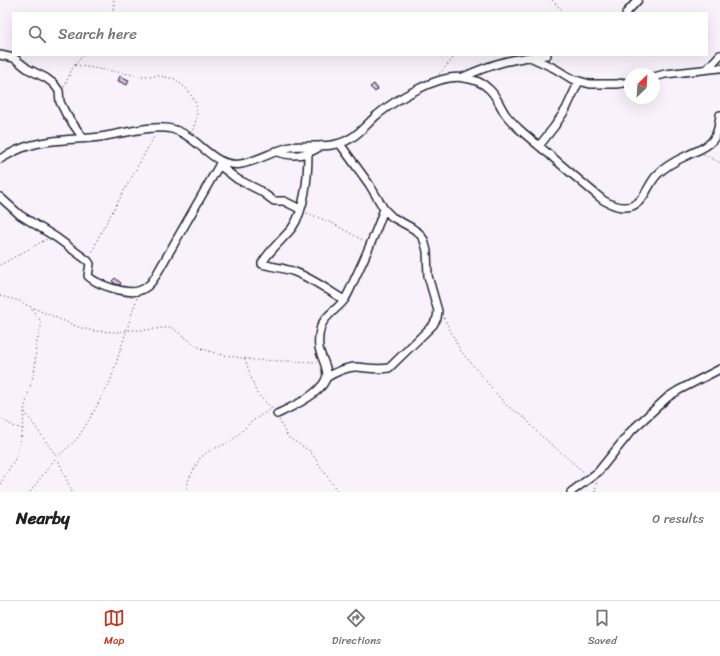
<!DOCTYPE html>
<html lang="en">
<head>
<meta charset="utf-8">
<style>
	:root { --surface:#fff; --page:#f2f2f2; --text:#222; --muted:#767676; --line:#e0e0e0; --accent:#c8321e }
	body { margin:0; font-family:Sriracha,sans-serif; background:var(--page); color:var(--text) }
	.compass { position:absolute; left:624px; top:68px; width:36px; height:36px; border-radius:50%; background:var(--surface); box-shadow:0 4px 16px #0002; rotate:25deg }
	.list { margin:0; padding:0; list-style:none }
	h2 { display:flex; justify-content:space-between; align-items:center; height:52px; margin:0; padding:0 16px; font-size:17px }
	h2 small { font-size:13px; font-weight:400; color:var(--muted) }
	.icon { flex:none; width:22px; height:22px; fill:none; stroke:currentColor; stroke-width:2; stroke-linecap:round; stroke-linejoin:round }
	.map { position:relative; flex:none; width:720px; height:492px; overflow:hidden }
	.search { position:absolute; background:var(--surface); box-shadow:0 4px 16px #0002; left:12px; right:12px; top:12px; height:44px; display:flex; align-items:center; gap:10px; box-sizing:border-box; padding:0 14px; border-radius:0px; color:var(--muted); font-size:15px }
	.sheet { height:108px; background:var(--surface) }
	nav { display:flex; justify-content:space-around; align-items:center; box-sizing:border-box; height:56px; border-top:1px solid var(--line); background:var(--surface); font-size:11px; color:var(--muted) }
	nav a { display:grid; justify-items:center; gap:2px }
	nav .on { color:var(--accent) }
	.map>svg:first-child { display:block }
	.building { fill:url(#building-cross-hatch); stroke:#22223b }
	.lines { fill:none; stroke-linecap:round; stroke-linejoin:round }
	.minor-casing { stroke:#22223b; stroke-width:10 }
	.path { stroke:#22223b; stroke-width:1; stroke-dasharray:1 3; stroke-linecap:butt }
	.minor { stroke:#fff; stroke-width:7 }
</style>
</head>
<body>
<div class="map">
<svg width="720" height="492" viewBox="0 0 720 492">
	<defs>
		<pattern id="building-cross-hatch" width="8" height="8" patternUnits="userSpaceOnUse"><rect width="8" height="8" fill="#e2bde6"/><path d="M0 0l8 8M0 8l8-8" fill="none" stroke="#c2a2c6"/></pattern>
	</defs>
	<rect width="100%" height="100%" fill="#f9f2fa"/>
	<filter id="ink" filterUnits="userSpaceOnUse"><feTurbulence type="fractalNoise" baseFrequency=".025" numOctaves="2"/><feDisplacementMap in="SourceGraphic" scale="8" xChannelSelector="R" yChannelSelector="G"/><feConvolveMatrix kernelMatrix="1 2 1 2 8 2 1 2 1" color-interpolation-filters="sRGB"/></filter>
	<g filter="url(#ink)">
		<path class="building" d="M120,76L129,80L127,85L118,81Z
			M374,84L378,89L375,92L370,87Z
			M115,278L121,283L120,285L115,284L112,281Z"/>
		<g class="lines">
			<defs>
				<path id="minor" d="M626,13L638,0
					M0,55L14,58L28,69L46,78L54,84L59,91L60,102L66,114L83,138
					M530,57L554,68L572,79L590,84H617L630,82
					M707,69L720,55
					M463,77C494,63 514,58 547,55
					M654,77L665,74L720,68
					M539,146L554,127L566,109L579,81
					M275,151C292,158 306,156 321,146
					M308,153C308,176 305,210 292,228C282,240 270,250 262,263V264C273,267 284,268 295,272C313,279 328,290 344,300
					M0,159C8,155 16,150 25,147C49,139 75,140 100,137C121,134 153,124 172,129C198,135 213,169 241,164C258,161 273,151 290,147C310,144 333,150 351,138C361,132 368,123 377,115C395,100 440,73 464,78C473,79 483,83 489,89C497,96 500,107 506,115C510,120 514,124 518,128C528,137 539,146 550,155C567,170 585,185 603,200C612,205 621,209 632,206C645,201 648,184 657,175C665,166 677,160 688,155C696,151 706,148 712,141C718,134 719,124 720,115
					M219,165L237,179L259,190L274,201H284L300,209
					M0,197L20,215L57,238L88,261L90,264L88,276C97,285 126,294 138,291C146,289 151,284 155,277L221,162
					M326,378C333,373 349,366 357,367C368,368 378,370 389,368L433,325L437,318L438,311L428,276L427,251L424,240L419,233L412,228L392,217L384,209L369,184L340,144
					M277,414C292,407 319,395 326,379C330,369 320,357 319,347C318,340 319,333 321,326C326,314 338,309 345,299C350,291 353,282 357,274C367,253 376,232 384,209
					M571,492L598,472L632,430L668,397L679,390L720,369"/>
			</defs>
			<use href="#minor" class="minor-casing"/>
			<path class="path" d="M552,0L565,13
				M113,13L114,0
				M75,65L141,76H161L175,79L188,90L196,103L197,117L192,132
				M439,74L450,62L455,55
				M64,87L72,69L83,55
				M704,154L720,163
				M307,213L332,223L364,241
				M91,255L99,236L155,135
				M0,265L47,239
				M0,296L20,301L24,304L78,327L93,331L118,332L127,330H147L171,327L197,346L206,350L218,354L254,360L317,362
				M444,318L460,350L506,405L525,418L538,433L585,473
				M245,359L256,392C260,398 267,402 272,409
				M25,412L57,457L72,492
				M0,418L13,426L22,429
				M279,420L284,430L289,438L310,451L338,492
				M0,484L16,457L23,429L24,410L35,368L36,345L41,327L40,320L31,308
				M30,492L54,460L77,439L89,420L110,382L137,298
				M186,492L189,479L200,458L209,451L230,442L239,434L251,422L272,408
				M595,492L597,480"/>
			<use href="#minor" class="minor"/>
		</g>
	</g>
</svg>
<svg class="compass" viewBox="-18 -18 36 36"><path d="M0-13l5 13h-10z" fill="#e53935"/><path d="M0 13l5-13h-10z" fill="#767676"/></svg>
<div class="search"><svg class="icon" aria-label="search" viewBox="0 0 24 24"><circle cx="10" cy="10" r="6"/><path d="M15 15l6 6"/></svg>Search here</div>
</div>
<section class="sheet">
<h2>Nearby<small>0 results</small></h2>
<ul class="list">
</ul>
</section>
<nav>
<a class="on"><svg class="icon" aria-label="map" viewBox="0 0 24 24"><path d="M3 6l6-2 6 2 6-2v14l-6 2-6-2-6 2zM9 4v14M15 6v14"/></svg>Map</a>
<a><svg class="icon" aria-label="directions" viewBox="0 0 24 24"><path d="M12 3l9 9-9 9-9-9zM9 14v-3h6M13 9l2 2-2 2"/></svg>Directions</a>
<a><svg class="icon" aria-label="saved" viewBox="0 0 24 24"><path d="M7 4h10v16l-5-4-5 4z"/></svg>Saved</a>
</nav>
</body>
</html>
